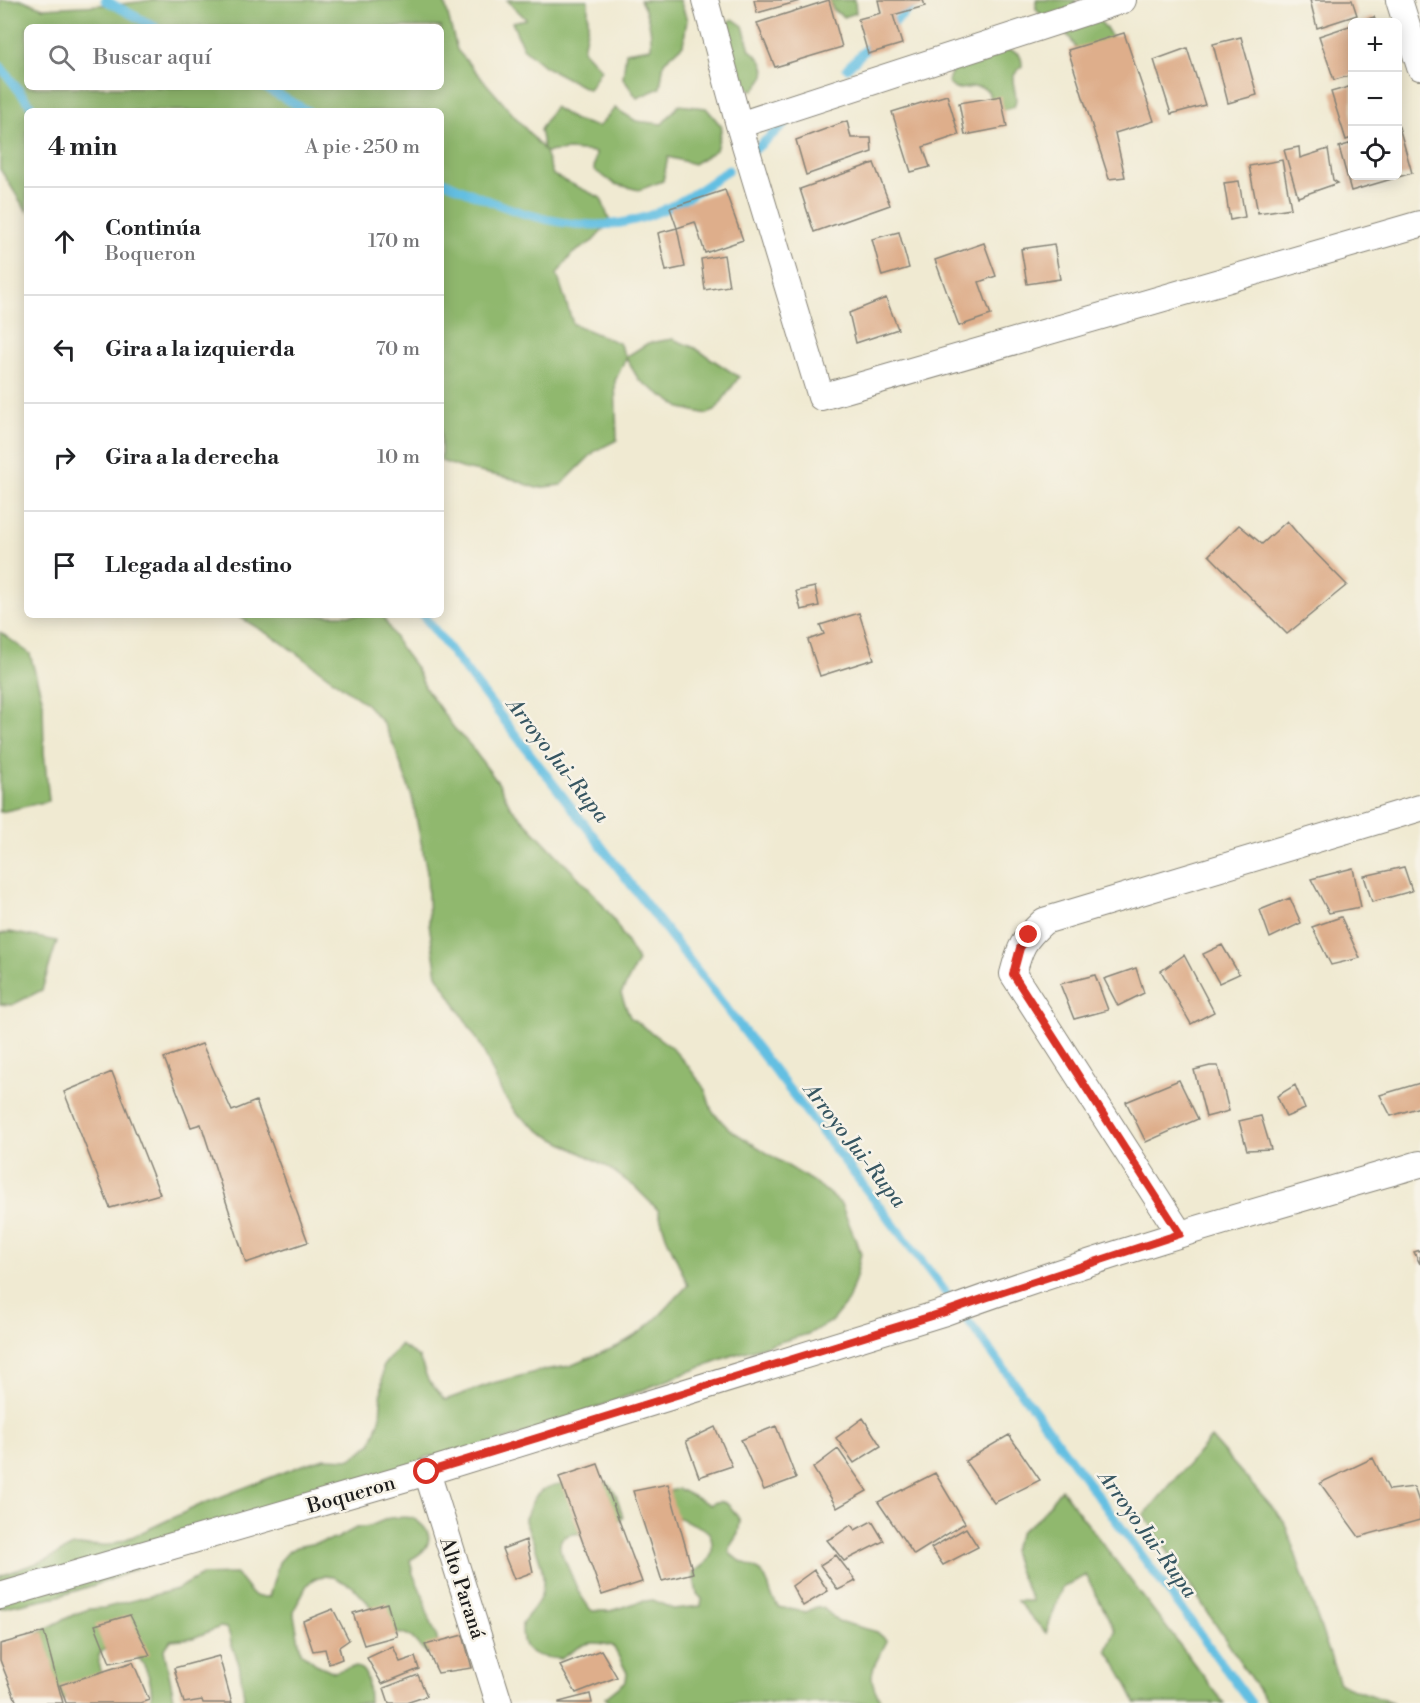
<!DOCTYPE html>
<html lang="es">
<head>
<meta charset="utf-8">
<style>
	:root { --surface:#fff; --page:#f6f6f6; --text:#202124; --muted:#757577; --line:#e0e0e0 }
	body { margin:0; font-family:"Libre Bodoni",serif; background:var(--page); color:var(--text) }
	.controls { position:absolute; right:18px; top:18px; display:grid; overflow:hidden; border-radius:9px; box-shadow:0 3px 15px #0003 }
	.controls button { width:54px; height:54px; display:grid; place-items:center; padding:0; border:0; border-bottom:2px solid var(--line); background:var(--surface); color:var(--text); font:30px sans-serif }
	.stop { position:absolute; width:18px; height:18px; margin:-14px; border:4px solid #d93025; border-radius:50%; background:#fff }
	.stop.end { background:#d93025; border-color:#fff; box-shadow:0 2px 6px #0008 }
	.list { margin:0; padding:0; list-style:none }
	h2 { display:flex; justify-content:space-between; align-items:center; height:78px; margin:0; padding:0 24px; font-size:26px }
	h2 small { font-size:20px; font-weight:400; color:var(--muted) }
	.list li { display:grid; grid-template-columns:39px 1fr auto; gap:18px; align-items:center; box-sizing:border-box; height:108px; padding:0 24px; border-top:2px solid var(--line) }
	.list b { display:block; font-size:22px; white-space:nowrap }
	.list p { margin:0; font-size:20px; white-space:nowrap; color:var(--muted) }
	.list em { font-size:20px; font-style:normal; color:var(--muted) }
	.icon { flex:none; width:33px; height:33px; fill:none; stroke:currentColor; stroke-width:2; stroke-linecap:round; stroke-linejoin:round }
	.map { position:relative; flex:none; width:1420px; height:1703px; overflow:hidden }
	.search { position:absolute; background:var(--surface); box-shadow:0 3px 15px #0003; left:24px; top:24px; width:420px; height:66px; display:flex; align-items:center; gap:15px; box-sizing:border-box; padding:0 21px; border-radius:9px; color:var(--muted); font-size:22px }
	.panel { position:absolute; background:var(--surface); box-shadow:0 3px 15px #0003; left:24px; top:108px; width:420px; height:510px; border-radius:9px }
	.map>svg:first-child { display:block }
	.forest { fill:#90b86e; stroke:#566a45; stroke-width:1.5; fill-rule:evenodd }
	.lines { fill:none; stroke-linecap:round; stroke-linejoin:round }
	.stream { stroke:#64bfe2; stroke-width:9 }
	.building { fill:#deae8b }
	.street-casing { stroke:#868377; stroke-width:28 }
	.street { stroke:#fff; stroke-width:26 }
	.route { stroke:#d93025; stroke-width:8 }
	.labels { text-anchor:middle; stroke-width:5; stroke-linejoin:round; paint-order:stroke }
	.street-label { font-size:20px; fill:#1c1c1c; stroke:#f7f3e8 }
	.water-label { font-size:21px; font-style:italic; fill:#355561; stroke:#f7f3e8 }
</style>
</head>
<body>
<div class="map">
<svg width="1420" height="1703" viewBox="0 0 1420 1703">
	<rect width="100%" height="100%" fill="#f7f3e8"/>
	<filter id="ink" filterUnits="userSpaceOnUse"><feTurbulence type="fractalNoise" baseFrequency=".0167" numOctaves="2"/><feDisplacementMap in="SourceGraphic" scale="12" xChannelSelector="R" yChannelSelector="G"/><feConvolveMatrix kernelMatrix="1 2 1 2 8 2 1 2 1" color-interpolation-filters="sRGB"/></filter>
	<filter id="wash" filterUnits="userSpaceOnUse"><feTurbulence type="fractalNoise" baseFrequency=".008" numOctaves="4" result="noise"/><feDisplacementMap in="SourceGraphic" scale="24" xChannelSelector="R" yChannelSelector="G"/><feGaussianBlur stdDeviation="1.35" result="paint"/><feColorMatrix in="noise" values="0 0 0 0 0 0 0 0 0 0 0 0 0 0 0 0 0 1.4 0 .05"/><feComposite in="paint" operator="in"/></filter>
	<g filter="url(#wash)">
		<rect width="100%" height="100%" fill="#f0ead2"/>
		<path class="forest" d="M0,0H23L43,8L122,4L153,0H444L457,50L544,150L540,130L554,107L575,120L598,127L615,108L636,121L662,124L679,105L706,108L722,127L716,150L694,164L668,157L663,181L639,190L615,184L594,170L596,152L569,150L545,152L553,175L601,198L610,222L593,241L572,254L557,274L573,324L619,343L626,357L648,343L673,339L695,348L739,377L715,411L707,414L681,408L639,380L626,358L615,381L617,440L595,451L561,485L536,488L513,479L465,469L441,461V111H27V212L0,169ZM27,27H441V87H27Z
			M507,0H588V24L583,50L601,69L589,90L544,66L523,48L512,22L526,19Z
			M640,0H680L687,20L683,45L664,62L660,88L637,98L623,78L626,52L651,48C652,31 649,15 640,0Z
			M829,0H855L856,13L844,17L834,11Z
			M1036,0H1076L1075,8C1091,16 1102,19 1111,36L1104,47L1077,50L1070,38L1056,23L1044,18L1036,9Z
			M733,19L743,26L750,50C768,63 770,75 753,91C735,78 732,71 723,51L731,41L726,40L723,26Z
			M1009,50C1019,52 1022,56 1022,66L1013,76C1012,87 1019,97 1014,107L1003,110L992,104L988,91C975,82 969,90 955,89L948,83C951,63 963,59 981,64L987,61L996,52Z
			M236,615H382L401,648L416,668L426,689L454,728L470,745L499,784L510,806L595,895L612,917L638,961L621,994L630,1017L671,1047L688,1066L705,1089L712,1111L729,1129L820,1186L841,1204L861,1253L856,1277L848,1301L831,1322L808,1334L730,1356L580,1414L475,1450L425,1457L406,1473L155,1560L107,1581L59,1596L0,1608V1576L48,1559L73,1546L110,1545L134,1536L202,1504L300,1466L324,1458L351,1459L371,1444L380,1419L383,1366L400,1345L419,1357L428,1380L445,1400L493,1383L544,1370L570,1366L618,1346L641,1332L660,1315L688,1285L666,1236L658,1210L635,1187L606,1166L543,1133L516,1113L502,1093L480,1044L437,975L429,924L427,872L412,797L395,748L383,723L366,704L325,674L278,640Z
			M0,632L30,654L43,702L44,752L49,801L1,812H0Z
			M10,932L57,941L42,990L12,1005L0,1004V934Z
			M1211,1438L1284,1521L1340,1684L1393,1703H1267L1144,1515Z
			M606,1482C617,1490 619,1505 623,1518C615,1525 607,1529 598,1532C589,1534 567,1531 561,1540C560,1542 560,1547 560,1549L579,1593L590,1609L593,1611H610L639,1602L653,1600L673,1609L701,1606L702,1599L697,1594L693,1573C703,1565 713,1560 712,1547C712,1542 712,1537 709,1533C705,1527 678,1518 669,1514L667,1494L672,1490L679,1489L685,1492L710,1505C725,1495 733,1509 740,1521L738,1534L731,1545L729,1552C737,1563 751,1563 761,1572C768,1579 768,1586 771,1594C773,1598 776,1603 778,1607L806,1612L816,1607L823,1608L838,1621L877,1632L887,1641C873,1669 864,1674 882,1703H611L605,1698L626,1681L627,1673L613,1646C587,1639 582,1644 561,1659C550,1658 529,1657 524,1644C522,1639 522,1629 522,1623C527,1616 535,1608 539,1600C551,1576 534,1545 525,1521V1518C529,1511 531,1501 536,1496C551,1478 585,1483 606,1482Z
			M1061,1489L1224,1703H1135L1134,1699L1121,1673L1107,1650L1115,1631L1086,1575L1062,1588L1046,1633L1017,1601H1032L1018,1570L1012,1550L1021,1531L1039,1518Z
			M389,1518C396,1518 406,1516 412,1518C417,1520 421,1524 424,1527C436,1542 423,1553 410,1560L413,1574L424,1598L426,1609L437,1638L438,1646L436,1652L429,1654C414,1646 415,1631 396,1634L375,1616L368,1603L352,1586L333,1577L325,1576L318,1577L312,1580L307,1585L294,1610V1616L301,1652L316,1664L334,1672C340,1671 347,1667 353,1667C371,1666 368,1691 369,1703H245L239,1664L231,1643L230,1636L226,1628L220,1627L193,1638L171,1640L164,1650L175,1703H150C155,1687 146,1661 132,1652C124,1646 103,1644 99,1656C97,1662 101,1668 102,1674L75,1698L57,1700L34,1637L39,1632L75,1614L89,1609L104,1608L177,1589L202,1575L236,1574L252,1594L258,1597H269L279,1562L289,1551L296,1547L336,1539L356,1528L370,1526Z"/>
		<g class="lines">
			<path class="stream" d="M105,0L155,27
				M887,30L918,0
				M0,66L35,111
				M847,68L875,41
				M264,87L308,111
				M752,152L784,125
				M441,180C495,205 560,233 621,223C660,217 697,193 728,170
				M423,615L984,1342L1251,1703"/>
		</g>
		<g id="blocks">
			<path class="building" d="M754,0H800V1L757,13Z
				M829,0L842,47L775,67L757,23Z
				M878,0H923L925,6L893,15L902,44L868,54L858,19L881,13Z
				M1310,0H1352L1357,15L1317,28Z
				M1374,17L1376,22H1360Z
				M1352,25V75L1334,80L1319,36Z
				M1124,33L1154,121L1115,133L1125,177L1109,179L1068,50Z
				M1241,37L1257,95L1228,103L1213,44Z
				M1187,48L1205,105L1171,114L1154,60Z
				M1352,86V138L1346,140L1331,92Z
				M947,95L959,135L923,147L930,167L911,172L892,112Z
				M1001,96L1007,127L965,135L959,103Z
				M847,121L851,138H871L872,152L806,175L796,140Z
				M1399,127L1412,173L1351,191L1339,147L1352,143V176H1398V128Z
				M1299,147L1300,158L1328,149L1333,180L1338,183L1298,197L1284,150Z
				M1282,160L1291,208L1258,213L1249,166Z
				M874,163L890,205L814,232L800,189Z
				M1239,181L1245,217L1230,220L1224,183Z
				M725,190L743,240L705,253L695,222L677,228L670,208Z
				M677,228L685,267L666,271L658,233Z
				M899,232L909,268L882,276L872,239Z
				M984,243L996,276L979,282L991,315L959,326L935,260Z
				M1054,244L1060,279L1027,284L1021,249Z
				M724,255L729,286L705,290L701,259Z
				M886,298L898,329L856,343L849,313Z
				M1287,521L1303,540L1347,585L1287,634L1209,555L1239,525L1262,544Z
				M815,587L819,606L801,610L796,591Z
				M859,613L874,659L820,676L808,640L824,634L820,625Z
				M1404,867L1412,891L1372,902L1364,876Z
				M1353,868L1361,907L1329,913L1311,879Z
				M1290,898L1301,923L1270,938L1260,910Z
				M1341,917L1360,958L1331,965L1312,927Z
				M1222,945L1239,974L1219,983L1203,954Z
				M1184,955L1214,1012L1191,1024L1161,971Z
				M1136,968L1144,993L1118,1006L1104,979Z
				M1095,975L1108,1010L1074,1019L1060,984Z
				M202,1044L232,1111L256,1101L308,1242L246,1263L201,1124L191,1127L164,1058Z
				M1210,1066H1218L1229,1111L1206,1117L1194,1070Z
				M112,1072L160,1194L110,1208L64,1092Z
				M1179,1080L1198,1119L1146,1142L1126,1102Z
				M1420,1083V1107L1391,1116L1380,1095Z
				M1295,1085L1305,1109L1286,1117L1277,1096Z
				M1261,1116L1271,1149L1247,1150L1239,1121Z
				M1420,1250V1264L1414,1252Z
				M863,1418L881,1446L854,1463L836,1438Z
				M776,1426L796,1478L764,1490L741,1440Z
				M715,1427L732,1466L699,1477L686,1441Z
				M1009,1435L1040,1480L994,1503L965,1461Z
				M838,1449L867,1491L837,1508L813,1468Z
				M1373,1458L1389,1490L1414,1487L1420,1505V1520L1359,1537L1320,1483Z
				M598,1464L642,1582L602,1595L559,1477Z
				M935,1473L965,1523L914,1555L878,1502Z
				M668,1484L693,1573L662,1581L633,1491Z
				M872,1521L884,1541L844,1561L827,1540L835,1536L851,1525L855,1530Z
				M966,1528L978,1547L943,1565L931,1548Z
				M526,1540L533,1572L514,1579L502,1549Z
				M836,1555L856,1581L838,1590L820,1565Z
				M814,1570L828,1591L803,1606L792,1586Z
				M387,1603L397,1636L364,1645L353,1613Z
				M333,1609L349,1640L339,1647L342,1659L329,1664L325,1649L313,1651L303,1621Z
				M130,1615L150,1655L110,1663L95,1625Z
				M44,1632L63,1703H17L0,1660V1644Z
				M463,1635L472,1668L438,1673L425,1645Z
				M393,1646L400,1662L415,1657L419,1669L382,1684L367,1658Z
				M601,1650L617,1677L576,1693L560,1666Z
				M219,1656L232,1703H203L202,1700L184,1703L174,1668Z
				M133,1662L149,1700L140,1703H66L60,1685Z
				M418,1675L427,1696L406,1703H389L384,1688Z
				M590,1694L592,1703H559V1702Z"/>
		</g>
	</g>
	<g filter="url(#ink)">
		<use href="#blocks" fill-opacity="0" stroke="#868377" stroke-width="1.5"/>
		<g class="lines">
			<defs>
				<path id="street" d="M705,0L739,125L821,397L1420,224
					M1399,0L1420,67
					M739,125L1123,0
					M1180,1234L1013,974C1020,947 1023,940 1044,921L1420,808
					M427,1472L499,1703
					M0,1596L427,1472L945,1312C1101,1255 1261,1210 1420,1164"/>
			</defs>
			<use href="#street" class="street-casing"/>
			<use href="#street" class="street"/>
		</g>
	</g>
	<g class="lines" filter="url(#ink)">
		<path class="route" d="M427,1472L945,1312L985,1298L1180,1234L1013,974L1020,948L1029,935"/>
	</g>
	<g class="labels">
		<g class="street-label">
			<text transform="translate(351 1494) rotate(-16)" y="7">Boqueron</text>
			<text transform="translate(463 1588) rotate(72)" y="7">Alto Paraná</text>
		</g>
		<g class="water-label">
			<text transform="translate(558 760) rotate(52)" y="7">Arroyo Jui-Rupa</text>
			<text transform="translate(855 1145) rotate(52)" y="7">Arroyo Jui-Rupa</text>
			<text transform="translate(1148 1534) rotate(54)" y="7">Arroyo Jui-Rupa</text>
		</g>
	</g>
</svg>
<div class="controls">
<button>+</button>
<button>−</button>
<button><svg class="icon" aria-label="locate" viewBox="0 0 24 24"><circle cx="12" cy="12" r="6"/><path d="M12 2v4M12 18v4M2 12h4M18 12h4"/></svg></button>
</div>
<div class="stop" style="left:427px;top:1472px"></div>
<div class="stop end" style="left:1029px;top:935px"></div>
<div class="search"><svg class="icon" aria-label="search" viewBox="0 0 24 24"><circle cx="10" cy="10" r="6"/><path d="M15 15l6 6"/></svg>Buscar aquí</div>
<section class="panel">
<h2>4 min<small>A pie · 250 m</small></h2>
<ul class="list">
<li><svg class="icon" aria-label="ahead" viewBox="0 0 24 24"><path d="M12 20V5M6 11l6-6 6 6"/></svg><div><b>Continúa</b><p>Boqueron</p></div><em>170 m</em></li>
<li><svg class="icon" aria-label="left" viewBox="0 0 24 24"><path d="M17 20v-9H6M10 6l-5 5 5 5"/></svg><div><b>Gira a la izquierda</b></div><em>70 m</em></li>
<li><svg class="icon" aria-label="right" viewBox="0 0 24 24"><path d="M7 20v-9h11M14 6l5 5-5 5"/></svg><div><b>Gira a la derecha</b></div><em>10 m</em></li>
<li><svg class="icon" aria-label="arrive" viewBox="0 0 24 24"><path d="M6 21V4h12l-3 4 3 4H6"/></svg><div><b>Llegada al destino</b></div></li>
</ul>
</section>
</div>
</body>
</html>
